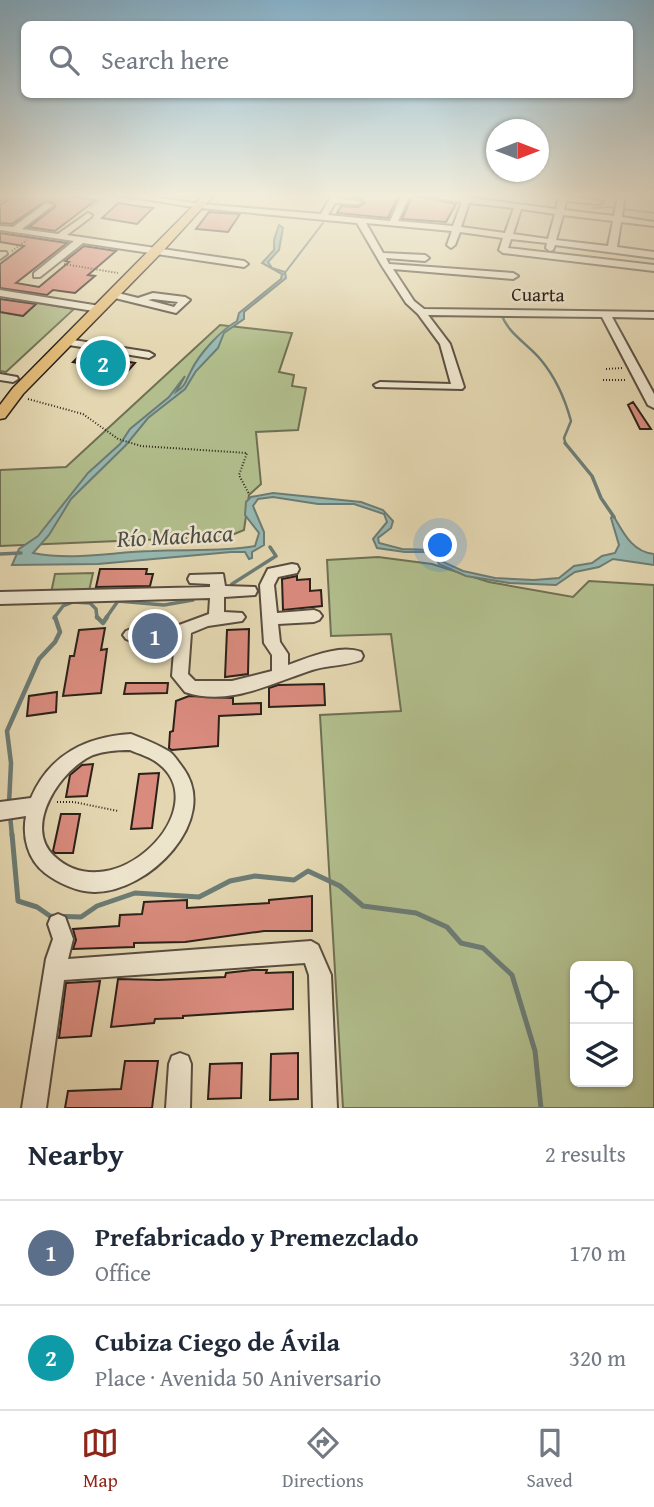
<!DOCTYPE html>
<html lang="en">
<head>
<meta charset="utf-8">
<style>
	:root { --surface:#fff; --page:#f6f6f7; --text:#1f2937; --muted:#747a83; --line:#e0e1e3; --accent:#8f2418 }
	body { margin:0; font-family:"Gentium Book Plus",serif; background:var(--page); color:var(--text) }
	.controls { position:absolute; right:21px; bottom:21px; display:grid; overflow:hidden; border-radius:10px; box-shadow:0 2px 5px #0004 }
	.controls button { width:63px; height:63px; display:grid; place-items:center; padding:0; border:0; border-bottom:2px solid var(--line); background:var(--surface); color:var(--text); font:35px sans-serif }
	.compass { position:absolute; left:486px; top:119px; width:63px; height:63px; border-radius:50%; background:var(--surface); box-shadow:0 2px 5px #0004; rotate:90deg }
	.you { position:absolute; left:441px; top:546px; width:24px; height:24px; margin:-18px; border:5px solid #fff; border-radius:50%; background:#1a73e8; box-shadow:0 0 0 10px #1a73e833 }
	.badge { display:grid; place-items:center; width:46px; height:46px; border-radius:50%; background:var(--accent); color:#fff; font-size:23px; font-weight:700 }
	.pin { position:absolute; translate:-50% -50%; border:4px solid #fff; box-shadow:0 2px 7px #0006 }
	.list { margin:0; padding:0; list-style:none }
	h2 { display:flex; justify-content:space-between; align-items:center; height:91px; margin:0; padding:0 28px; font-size:30px }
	h2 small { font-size:23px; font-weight:400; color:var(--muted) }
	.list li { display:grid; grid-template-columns:46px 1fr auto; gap:21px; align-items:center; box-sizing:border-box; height:105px; padding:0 28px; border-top:2px solid var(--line) }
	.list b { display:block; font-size:26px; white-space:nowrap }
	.list p { margin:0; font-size:23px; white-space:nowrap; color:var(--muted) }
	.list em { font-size:23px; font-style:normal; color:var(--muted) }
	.icon { flex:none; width:38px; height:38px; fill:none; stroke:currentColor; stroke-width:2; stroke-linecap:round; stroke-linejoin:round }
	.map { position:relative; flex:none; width:654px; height:1108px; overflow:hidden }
	.search { position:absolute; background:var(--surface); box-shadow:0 2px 5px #0004; left:21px; right:21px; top:21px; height:77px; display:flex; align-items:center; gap:18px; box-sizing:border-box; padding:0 24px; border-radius:10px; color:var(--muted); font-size:26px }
	.sheet { height:301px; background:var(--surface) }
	nav { display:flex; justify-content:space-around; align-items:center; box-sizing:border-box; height:98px; border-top:2px solid var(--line); background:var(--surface); font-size:19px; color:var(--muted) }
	nav a { display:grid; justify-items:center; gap:4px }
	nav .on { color:var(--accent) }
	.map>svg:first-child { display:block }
	.green { fill:#b2be8d; stroke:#6f7054; stroke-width:2; fill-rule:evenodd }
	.water { fill:#96b8b1; stroke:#6c7c75; stroke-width:2 }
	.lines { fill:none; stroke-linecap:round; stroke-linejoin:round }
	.stream-far4 { stroke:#6c7c75; stroke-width:2 }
	.stream-far3 { stroke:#6c7c75; stroke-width:2.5 }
	.stream-far2 { stroke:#6c7c75; stroke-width:3.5 }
	.stream-far1 { stroke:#6c7c75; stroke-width:4.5 }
	.stream { stroke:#6c7c75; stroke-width:5 }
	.building { fill:#d98b7d; stroke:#2c211a; stroke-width:2 }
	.minor-casing { stroke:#5a4e40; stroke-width:4 }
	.major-casing { stroke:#2c211a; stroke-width:3 }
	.path { stroke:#2c211a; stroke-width:2; stroke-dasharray:1 2; stroke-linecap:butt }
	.minor { fill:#ede4cc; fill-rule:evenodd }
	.major { fill:#e2bb78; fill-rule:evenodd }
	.labels { text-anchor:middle; stroke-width:5; stroke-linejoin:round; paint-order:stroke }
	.far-street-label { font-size:19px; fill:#2c211a; stroke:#ede4cc }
	.water-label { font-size:24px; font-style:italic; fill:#4c4e47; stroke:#ede4cc }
</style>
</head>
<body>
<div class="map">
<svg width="654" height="1108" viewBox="0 0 654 1108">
	<rect width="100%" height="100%" fill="#e3d6b0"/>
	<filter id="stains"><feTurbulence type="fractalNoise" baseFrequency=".00286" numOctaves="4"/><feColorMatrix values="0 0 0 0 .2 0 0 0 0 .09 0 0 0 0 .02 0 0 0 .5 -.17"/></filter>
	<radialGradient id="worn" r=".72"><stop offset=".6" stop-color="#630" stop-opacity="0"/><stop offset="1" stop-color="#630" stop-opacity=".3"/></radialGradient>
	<path class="green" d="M37,303L74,309L6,372L0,371V312L23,316Z
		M220,325L292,333L279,372L294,375L292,386L306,388L298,430L256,432L261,484L249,495L244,530L215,542L189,538L0,546V470L66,467Z
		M378,557L432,564L489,582L573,597L589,581L654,585V1108H343L320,715L401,711L391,634L331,636L327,560ZM575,966H628V1082H575Z
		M93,573L89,591L51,593L55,574Z"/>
	<path class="water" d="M279,225L283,228L279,250L268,262L272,268L285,272L286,278L244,312V319L224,333L218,348L196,371L185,389L148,418L126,445L71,499L49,535L33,553C74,561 111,552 152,551C186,549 221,552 255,546L259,533L245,515L246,502L251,497L273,493L361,502L383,510L393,521L391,528L378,538L379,543L402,549L432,550L441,561L463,571L495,578L534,580L559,578L574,566L592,563L602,556L615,553L619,545L611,518L613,515C623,532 632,552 654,554V565L613,559L599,567L575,572L556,585L509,583L466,576L439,564L433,554L427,552H405L377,548L373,539L387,522L384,514L354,504H318L273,497L258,499L253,506L264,532V545L252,552V558L249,559L245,552H231L98,564L12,565L19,549L38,536L88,473L120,444L130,429L169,397L185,376L176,392C186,386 186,380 191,371C199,354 221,330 237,321L239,313L281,279L282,274L262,263L274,250V240Z"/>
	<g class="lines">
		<path class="stream-far4" d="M593,208L608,207L654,213
			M284,274L323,223"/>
		<path class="stream-far3" d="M501,313C507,333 528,344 541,360C556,378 565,399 571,421L564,438L566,445"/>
		<path class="stream-far2" d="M565,443L592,476L601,498L614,517
			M0,554L21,553
			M232,584L276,556L270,547
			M54,618L63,606L73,602L90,603L96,609L97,618
			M106,618L118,601L164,605L193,600"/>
		<path class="stream-far1" d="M97,617L103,623L107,617
			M9,804L11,763L7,731L39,659L55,642L60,632L55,617
			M10,815L12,836"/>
		<path class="stream" d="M12,834L18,901L37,907L50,916L81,917L97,906L135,893L199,897L230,881L255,876L294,880L308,871L340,886L363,906L416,913L447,927L461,943L483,948L512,975L535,1051L541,1108"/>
	</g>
	<path class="building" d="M16,195H59L96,200L55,231L29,227L55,207V204L47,200L12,224L0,223V205Z
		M344,195H399L388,218L337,213L341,206L358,207L365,203L362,199Z
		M412,196L421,197L456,204L446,222L402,219Z
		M118,203L136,206L153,208L137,224L102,218Z
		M209,212L240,214L228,232L196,229Z
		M0,233L67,243L16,283L39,287L69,262L65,261L84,246L116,251L88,275L95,276L75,293L53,290L47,295L0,288V264L24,246L0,242Z
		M0,299L36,304L23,316L0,312Z
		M81,354L135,363L127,372L73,362Z
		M633,402L651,429H640L628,405Z
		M100,569H147L146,574H153L150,586L96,587Z
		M297,576V580L310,579V591L321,590L322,606L283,610L282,579Z
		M105,628L101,650L107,649L101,693L63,696L70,656H74L79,630Z
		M249,629L248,674L225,677L227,630Z
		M126,683H168L167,693L124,694Z
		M324,684L325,705L269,707V688L278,685Z
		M57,692L56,712L27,716L29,696Z
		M189,696L233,698V704L261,703V714L219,716L218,746L172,750L169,748L170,732L173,731L176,701Z
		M93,764L87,796L66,797L70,775L82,765Z
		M159,773L152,828L131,829L139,774Z
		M61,814H80L73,853H55L53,851Z
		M312,896V931H264L185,942L134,943V947L73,949L76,940L73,929L119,926L120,915L142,914L144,902L187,900V908L269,903V900Z
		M252,970H267L266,973L293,972V1009L183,1016V1018L155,1019L154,1023L111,1027L118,979L158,980L225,977L226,973Z
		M100,981L91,1036L59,1038L66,983Z
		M298,1053V1099L270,1100L271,1054Z
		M125,1061H158L152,1108H65L68,1091L121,1089Z
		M242,1063L241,1098L208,1099L210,1064Z"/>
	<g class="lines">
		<defs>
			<path id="minor" d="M0,195H9L0,200Z
				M119,195H139L200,204L321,214L332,195H340L338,198L362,202L358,204L335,203L328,215L390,221L402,195H410L398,221L453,226L462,202L422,195L463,197L464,195H472L471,198L556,209L560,195L603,202L599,204L566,201L564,210L614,216L617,200L624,198L622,217L654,222V226L621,222L617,247L654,252V258L555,245L553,250L550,251L546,248L547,243L511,239L508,248L654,265V271L503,253L499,250L503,238L460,232L455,245L451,248L447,245L452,231L366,223L383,253L425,255L429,258L425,261L386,258L389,264L513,273L518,276L513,279L393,269L414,301L424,309L654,312V318L612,317L654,394V408L648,405L602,317L428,315L450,344L464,387L462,389L376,387L374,385L380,382L451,384L440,344L418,314L406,303L382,266L357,223L200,208ZM469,203L514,208L505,233L461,227ZM521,209L555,214L548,239L513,234ZM563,215L613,221L608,246L556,240Z
				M46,203L53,205L22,229L58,234L88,213L92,215L91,217L67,235L244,261L248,264L244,267L83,243L40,277H34V273L74,241L0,230V226L13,227Z
				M0,252H6L7,254L0,259Z
				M0,290L100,306L105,309L100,312L0,296Z
				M114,292L138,298L153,293L185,297L190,300L176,313L111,297L109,295ZM153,299L178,302L174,307L148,300Z
				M67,339L149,352L154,355L149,358L63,344L62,342Z
				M0,374L17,377L18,379L13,382L0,380Z
				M292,564L297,565L299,569L297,573L278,577L274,585L277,613L314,610L319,612L322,616L319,620L314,622L278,624L280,642L288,654V665C308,658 339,644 361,652L363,656L361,660C345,666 328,665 312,670C272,683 229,707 185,692L172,676L175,639L131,641L126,639L123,635L126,631L131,629L171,628L209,614L210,598L0,604V592L210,587V584L190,583L188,579L190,575L223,574L225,586L255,587L257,591L255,595L224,597V612L242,613L245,617L242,621L208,626L191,633L188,674L195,681H232L272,671V655L264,643L260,585L268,569Z
				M131,734C144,739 159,745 170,752C175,756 179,763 183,768C221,820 148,893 94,892C78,892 58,883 45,873C28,860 22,837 26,816L0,820V802L31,798C50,754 86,737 131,734ZM130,750C139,754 151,757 159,764C216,809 113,912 54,856C22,826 61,769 93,755C104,751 118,750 130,750Z
				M58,914L65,917L73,939L68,959L311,941L318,945L331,975L337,1108H313L309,975L305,963L64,980L46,1108H22L46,959L53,939L48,924L51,917Z
				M180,1053L188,1056L191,1064L190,1108H166L169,1064L172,1056Z"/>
			<path id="major" d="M204,195H214L162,252L23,394L5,418L0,419V405L13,388Z"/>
		</defs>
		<use href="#minor" class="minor-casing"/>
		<use href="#major" class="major-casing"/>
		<path class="path" d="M56,201L63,195
			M91,207L107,195
			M12,251L27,240
			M64,264L118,273
			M606,369L622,368
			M603,380H627
			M28,399L83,414L118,439L141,446L247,453L239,475L249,494
			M57,802H74L118,811"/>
		<use href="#minor" class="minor"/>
		<use href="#major" class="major"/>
	</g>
	<linearGradient id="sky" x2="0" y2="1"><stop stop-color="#87b6d2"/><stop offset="0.56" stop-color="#f2eddb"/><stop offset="1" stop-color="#f2eddb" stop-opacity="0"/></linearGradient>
	<rect width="654" height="350" fill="url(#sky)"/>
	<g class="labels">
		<g class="far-street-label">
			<text transform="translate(538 294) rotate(1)" y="7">Cuarta</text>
		</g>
		<g class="water-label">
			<text transform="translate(175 536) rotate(-3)" y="8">Río Machaca</text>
		</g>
	</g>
	<rect width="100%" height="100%" filter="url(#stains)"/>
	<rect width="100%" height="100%" fill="url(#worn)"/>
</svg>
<div class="controls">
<button><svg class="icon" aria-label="locate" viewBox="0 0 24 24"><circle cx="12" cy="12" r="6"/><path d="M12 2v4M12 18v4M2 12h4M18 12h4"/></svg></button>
<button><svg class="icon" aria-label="layers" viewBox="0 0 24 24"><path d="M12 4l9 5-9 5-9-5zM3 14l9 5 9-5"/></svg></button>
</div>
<svg class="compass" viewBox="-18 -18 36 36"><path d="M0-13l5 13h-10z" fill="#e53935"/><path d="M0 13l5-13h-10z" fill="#747a83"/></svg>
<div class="you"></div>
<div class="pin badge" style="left:155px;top:636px;background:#5c6f8a">1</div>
<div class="pin badge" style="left:103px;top:363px;background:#0f9aa8">2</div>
<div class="search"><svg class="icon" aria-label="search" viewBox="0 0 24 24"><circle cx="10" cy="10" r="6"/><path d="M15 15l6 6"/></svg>Search here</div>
</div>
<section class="sheet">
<h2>Nearby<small>2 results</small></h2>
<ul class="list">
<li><span class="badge" style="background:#5c6f8a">1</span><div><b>Prefabricado y Premezclado</b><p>Office</p></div><em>170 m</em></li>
<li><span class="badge" style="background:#0f9aa8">2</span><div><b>Cubiza Ciego de Ávila</b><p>Place · Avenida 50 Aniversario</p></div><em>320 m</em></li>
</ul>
</section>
<nav>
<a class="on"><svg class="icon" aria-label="map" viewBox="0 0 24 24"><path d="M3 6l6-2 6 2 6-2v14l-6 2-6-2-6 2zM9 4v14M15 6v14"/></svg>Map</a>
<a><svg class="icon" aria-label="directions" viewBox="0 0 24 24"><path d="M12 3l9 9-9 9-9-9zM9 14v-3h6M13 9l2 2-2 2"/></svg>Directions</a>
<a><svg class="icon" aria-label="saved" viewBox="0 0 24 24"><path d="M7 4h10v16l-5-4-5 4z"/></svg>Saved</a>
</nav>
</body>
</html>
